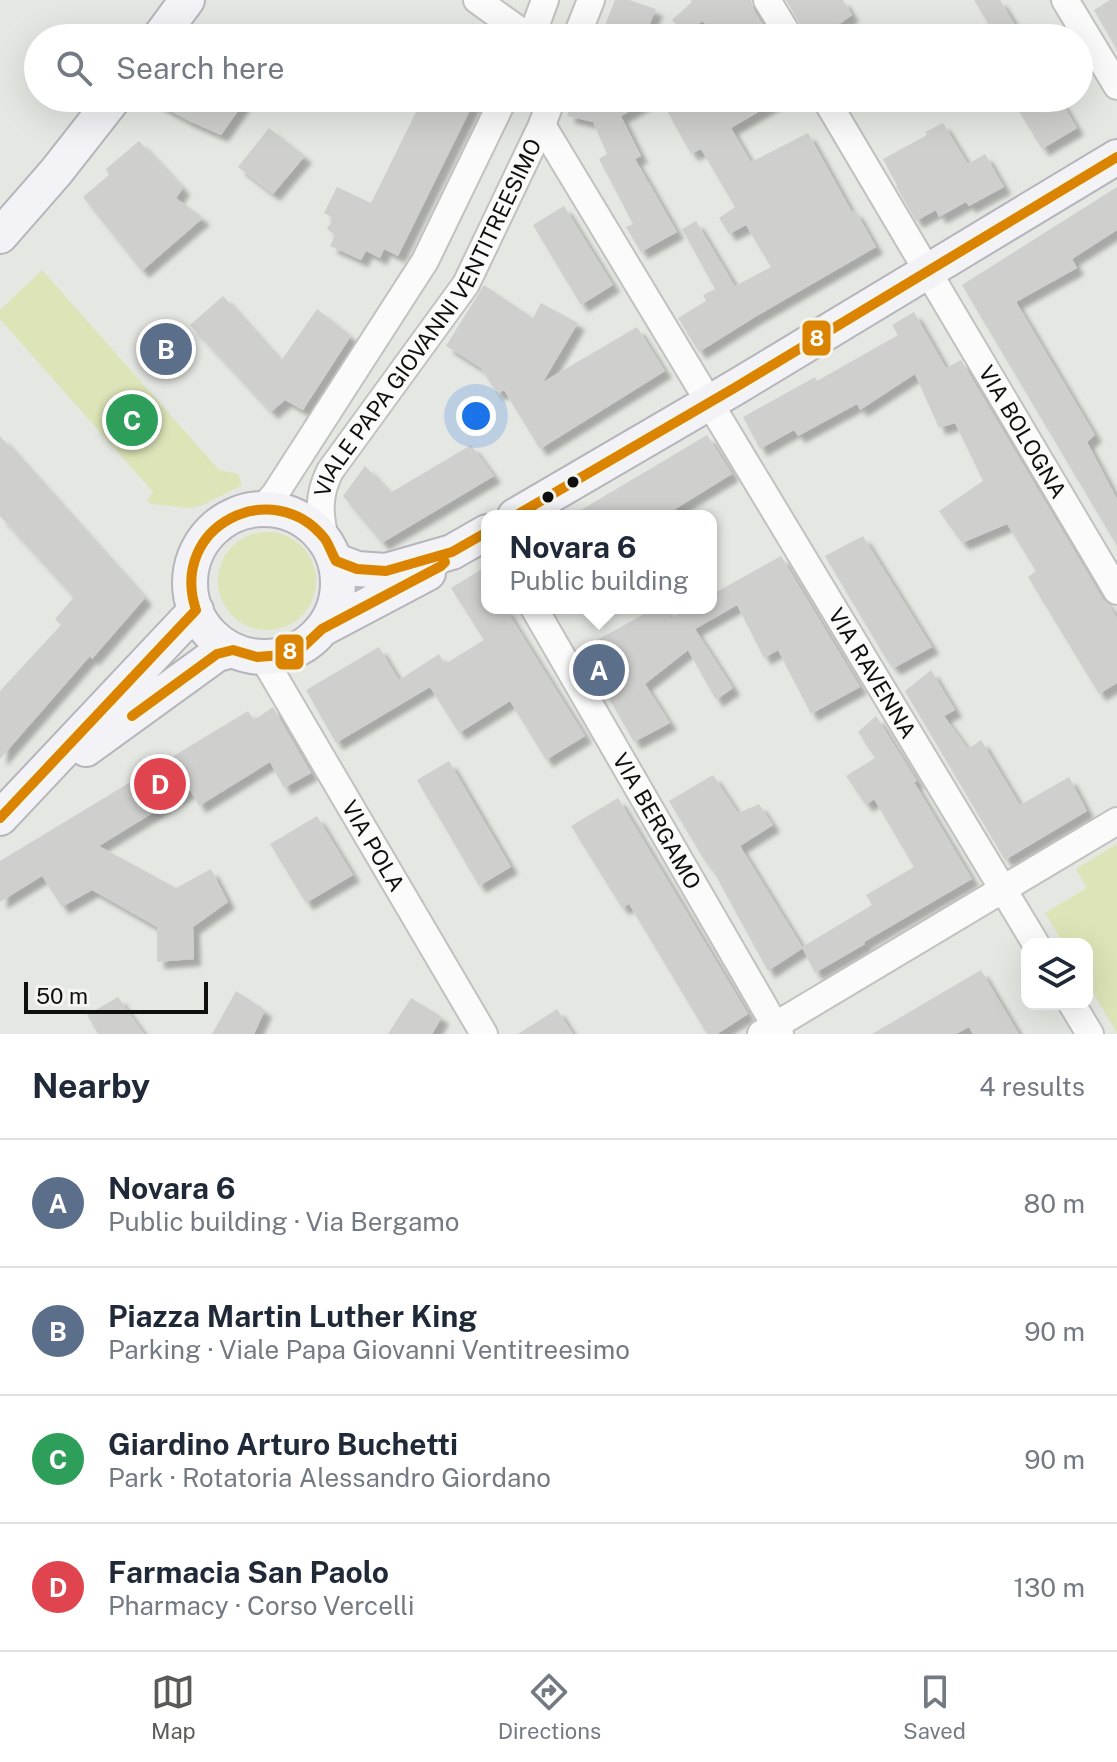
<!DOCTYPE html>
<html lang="en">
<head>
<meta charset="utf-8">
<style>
	:root { --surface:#fff; --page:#f6f6f7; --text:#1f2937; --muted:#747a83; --line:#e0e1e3; --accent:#5a5b58 }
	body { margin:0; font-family:"Public Sans",sans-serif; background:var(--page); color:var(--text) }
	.controls { position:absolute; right:24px; bottom:24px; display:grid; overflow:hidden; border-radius:16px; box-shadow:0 8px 32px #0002 }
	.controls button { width:72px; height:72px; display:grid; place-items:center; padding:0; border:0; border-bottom:2px solid var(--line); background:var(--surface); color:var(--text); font:40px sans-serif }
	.scale { position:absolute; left:24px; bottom:20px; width:184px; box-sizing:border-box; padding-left:8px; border:4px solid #0f100d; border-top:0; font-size:22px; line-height:28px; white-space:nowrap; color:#0f100d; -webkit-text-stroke:6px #f4f5ee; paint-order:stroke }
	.you { position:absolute; left:476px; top:416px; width:28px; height:28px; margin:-20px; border:6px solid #fff; border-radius:50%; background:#1a73e8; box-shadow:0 0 0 12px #1a73e833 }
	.badge { display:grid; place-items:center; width:52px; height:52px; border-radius:50%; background:var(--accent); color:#fff; font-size:26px; font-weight:700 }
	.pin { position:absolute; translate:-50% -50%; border:4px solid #fff; box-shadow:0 2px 8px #0006 }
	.popup { position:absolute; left:481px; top:510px; width:236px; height:104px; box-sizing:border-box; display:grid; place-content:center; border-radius:16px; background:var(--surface); filter:drop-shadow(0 2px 6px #0005); font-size:26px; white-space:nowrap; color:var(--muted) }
	.popup b { font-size:30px; color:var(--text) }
	.popup::after { content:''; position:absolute; left:50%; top:100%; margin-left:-16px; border:16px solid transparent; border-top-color:var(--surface) }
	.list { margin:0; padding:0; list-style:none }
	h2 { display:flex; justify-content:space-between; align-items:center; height:104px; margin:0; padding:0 32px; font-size:34px }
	h2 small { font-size:26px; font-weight:400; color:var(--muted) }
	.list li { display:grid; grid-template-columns:52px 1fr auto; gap:24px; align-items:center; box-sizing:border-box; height:128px; padding:0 32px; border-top:2px solid var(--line) }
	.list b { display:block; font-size:30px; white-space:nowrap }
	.list p { margin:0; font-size:26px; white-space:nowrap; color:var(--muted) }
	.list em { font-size:26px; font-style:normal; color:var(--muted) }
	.icon { flex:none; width:44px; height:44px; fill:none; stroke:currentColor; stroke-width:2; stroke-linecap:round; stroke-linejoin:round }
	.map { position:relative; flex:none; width:1117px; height:1034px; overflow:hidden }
	.search { position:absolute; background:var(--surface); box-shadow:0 8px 32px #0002; left:24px; right:24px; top:24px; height:88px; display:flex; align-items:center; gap:20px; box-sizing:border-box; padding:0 28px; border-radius:44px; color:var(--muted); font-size:30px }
	.sheet { height:616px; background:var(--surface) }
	nav { display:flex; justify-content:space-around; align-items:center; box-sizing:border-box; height:112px; border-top:2px solid var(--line); background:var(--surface); font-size:22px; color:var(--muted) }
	nav a { display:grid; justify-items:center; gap:4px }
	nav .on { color:var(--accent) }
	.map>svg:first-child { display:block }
	.green { fill:#dde4b7 }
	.building { fill:#cfd0cd; filter:url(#shadow) }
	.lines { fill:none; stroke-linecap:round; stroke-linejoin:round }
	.minor-casing { stroke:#c1c2be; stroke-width:30 }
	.major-casing { stroke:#b6b5bc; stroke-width:38 }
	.minor { stroke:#fbfbfb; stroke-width:26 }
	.major { stroke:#f3f2f6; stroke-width:34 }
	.bus-1-casing { stroke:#f4f5ee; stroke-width:16 }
	.bus-1 { stroke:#db8402; stroke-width:10 }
	.bus-dot { fill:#0f100d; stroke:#f4f5ee; stroke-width:3 }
	.labels { text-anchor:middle; stroke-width:6; stroke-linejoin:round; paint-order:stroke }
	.street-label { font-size:22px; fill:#0f100d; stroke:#f4f5ee }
	.line-badge { stroke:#f4f5ee; stroke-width:3 }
	.badge-label { font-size:22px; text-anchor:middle; font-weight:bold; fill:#fff }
</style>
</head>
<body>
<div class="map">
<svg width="1117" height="1034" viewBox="0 0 1117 1034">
	<defs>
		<filter id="shadow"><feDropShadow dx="7" dy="7" stdDeviation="2" flood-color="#0004"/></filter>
	</defs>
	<rect width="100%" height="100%" fill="#e5e7e2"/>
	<path class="green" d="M42,270L219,470L238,474L242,485L203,505L189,508L152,504L147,501L153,492L0,319V310Z
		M218 581a49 49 0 1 1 98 0a49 49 0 1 1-98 0Z
		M1117,844V1033L1087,983V944H1064L1045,913L1087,888L1076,869Z"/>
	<path class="building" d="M615,0H629L656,9L644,38H600Z
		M690,0H751L753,8L763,25L737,38H714L703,21L683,33L672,20L692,2Z
		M786,0H843L852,15L838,25L845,38H808Z
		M974,0H1000L1023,38H964L988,23Z
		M1110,0H1117V50L1094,10Z
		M147,98H247L221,135L189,121Z
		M423,98H476L398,256L384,249L380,258L366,251L361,260L330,246L335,235L327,229L333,218L324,213L337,187L371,203Z
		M574,98H653L621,116L641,156L635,159L677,232L641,252L626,227L633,224L599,159L607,154L593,122L567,116Z
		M660,98H782L731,128L751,162L808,133L852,212L855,210L876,247L755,317L699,352L678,318L706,301L703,295L715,289L682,229L696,221L735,286L771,267L746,225L729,234L719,218L735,207L701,149L691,154Z
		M1011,98H1059L1077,128L1042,149Z
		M943,123L968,164L985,154L1004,187L969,206L966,202L939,217L936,210L916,221L896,186L897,185L883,159L927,135L925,132Z
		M269,128L305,156L273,194L238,167Z
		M139,141L183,188L176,198L203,218L142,271L83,197L109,175L106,169Z
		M1117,187V230L1072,259L1077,268L1016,302L1095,435L1087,442L1117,499V546L962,285Z
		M564,206L613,285L581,305L533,225Z
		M484,285L533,318L541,303L578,323L543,382L637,327L665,371L540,449L504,390L497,394L481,368L446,346Z
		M223,296L281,361L317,309L351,336L303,410L285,400L271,412L190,325Z
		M914,312L946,368L961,360L1103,599L1109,605L1117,618V683L1099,694L1028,577L1036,571L1007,524L962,543L939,511L983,481L955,423L939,428L915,374L860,410L857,404L798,436L794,430L760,449L743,417L815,377L817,381L898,335L892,325Z
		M707,435L732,474L664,516H571Z
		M0,436L145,598L92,659L90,656L0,759V691L61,625L55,619L74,597L0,516Z
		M471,445L494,476L382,543L343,496L365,466L390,493Z
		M863,536L932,647L894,668L888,662L825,556Z
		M781,556L860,687L811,714L778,650L764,658L737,605L695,629L733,688L716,700L688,650L645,684L670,723L634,742L581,649L655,608H665L671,618L689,608H711V595Z
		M487,566V608H505L585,736L546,760L510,701L459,733L430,687L336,743L306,690L379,647L399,680L439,654L445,664L484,640L451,588Z
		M931,670L955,710L944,716L968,749L981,740L1020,805L1069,777L1087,811L1005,860L905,691Z
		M273,707L311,773L284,788L270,762L199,806L190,790L99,846L176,888L211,869L228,902L193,927L194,959L157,962V927L92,890L62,907L42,876L0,902V861L248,711L254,720Z
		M876,716L917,781L914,782L972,879L864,942L865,944L815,973L802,947L872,905L866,895L914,867L874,799L866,805L846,776L875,758L858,732Z
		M449,761L511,867L479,886L417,780Z
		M713,775L738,813L759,804L773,825L740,846L803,948L768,971L710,865L708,866L669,801Z
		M618,798L748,1014L717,1034H707L629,904L622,908L571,826Z
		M317,816L353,875L306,903L270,844Z
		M981,970L1019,1034H973L969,1027L956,1034H872Z
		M236,991L265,1010L254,1034H212Z
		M118,997L144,1034H98L87,1015Z
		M411,998L442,1017L432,1034H388Z
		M557,1009L573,1034H518Z"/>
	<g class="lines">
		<defs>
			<g id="minor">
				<path d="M477,0L530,38"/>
				<path d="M767,0L790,38"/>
				<path d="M1065,0L1117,86"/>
				<path d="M531,38L545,0"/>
				<path d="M576,38L591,0"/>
				<path id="s1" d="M825,98L1117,591"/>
				<path id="s2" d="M542,125L1036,944"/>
				<path d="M262,509L275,494L425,261L504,98"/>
				<path id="s3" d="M325,539C319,513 318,495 330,471L466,284L542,125L552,98"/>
				<path id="s4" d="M534,608L780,1034"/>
				<path id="s5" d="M262,656L484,1034"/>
				<path d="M1072,1004L1090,1034"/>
				<path d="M761,1034L1117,821"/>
			</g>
			<path id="major" d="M159,38L187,0
				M0,236L56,172L114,98
				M190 583a74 74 0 1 1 148 0a74 74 0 1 1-148 0Z
				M515,516L736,387L1117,157
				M336,561L357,569L386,571L452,552L487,532
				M322,629L428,573
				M86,749L217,654L233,650
				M0,818L196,610"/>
		</defs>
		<use href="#minor" class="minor-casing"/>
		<use href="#major" class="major-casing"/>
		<use href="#minor" class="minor"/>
		<use href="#major" class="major"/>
		<defs>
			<path id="bus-1" d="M515,516L736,387L1117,157
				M132,716L217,654L233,650L257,657L282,655L304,646L322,629L441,566L445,562
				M0,818L196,610C168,525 274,474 325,539C329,545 332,554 336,561L357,569L386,571L452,552L487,532"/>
		</defs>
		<use href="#bus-1" class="bus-1-casing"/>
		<use href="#bus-1" class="bus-1"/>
	</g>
	<g class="bus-dot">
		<circle cx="573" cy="482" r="7"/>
		<circle cx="548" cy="497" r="7"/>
	</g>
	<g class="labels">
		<g class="street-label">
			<text dy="8" stroke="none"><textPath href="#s3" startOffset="252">VIALE PAPA GIOVANNI VENTITREESIMO</textPath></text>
			<text dy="8" stroke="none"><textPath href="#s1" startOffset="388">VIA BOLOGNA</textPath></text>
			<text dy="8" stroke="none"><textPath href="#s2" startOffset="640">VIA RAVENNA</textPath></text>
			<text dy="8" stroke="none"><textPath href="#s4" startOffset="246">VIA BERGAMO</textPath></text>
			<text dy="8" stroke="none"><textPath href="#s5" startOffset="220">VIA POLA</textPath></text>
		</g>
	</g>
	<g class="line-badge">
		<rect x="801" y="319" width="31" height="38" rx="8" fill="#db8402"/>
		<rect x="274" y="633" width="31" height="38" rx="8" fill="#db8402"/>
	</g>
	<g class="badge-label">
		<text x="817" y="346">8</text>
		<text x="290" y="659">8</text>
	</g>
</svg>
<div class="controls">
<button><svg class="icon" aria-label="layers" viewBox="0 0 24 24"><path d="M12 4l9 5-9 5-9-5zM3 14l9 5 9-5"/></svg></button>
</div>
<div class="scale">50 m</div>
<div class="you"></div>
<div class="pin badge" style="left:599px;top:670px;background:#5c6f8a">A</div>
<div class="popup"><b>Novara 6</b>Public building</div>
<div class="pin badge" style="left:166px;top:349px;background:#5c6f8a">B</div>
<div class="pin badge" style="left:132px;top:420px;background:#2e9e5b">C</div>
<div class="pin badge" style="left:160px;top:784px;background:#e0444e">D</div>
<div class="search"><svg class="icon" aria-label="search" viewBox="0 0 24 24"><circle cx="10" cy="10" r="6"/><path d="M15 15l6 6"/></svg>Search here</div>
</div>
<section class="sheet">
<h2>Nearby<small>4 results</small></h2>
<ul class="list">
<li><span class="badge" style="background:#5c6f8a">A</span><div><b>Novara 6</b><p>Public building · Via Bergamo</p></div><em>80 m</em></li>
<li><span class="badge" style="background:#5c6f8a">B</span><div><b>Piazza Martin Luther King</b><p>Parking · Viale Papa Giovanni Ventitreesimo</p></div><em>90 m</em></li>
<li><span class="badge" style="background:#2e9e5b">C</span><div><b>Giardino Arturo Buchetti</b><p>Park · Rotatoria Alessandro Giordano</p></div><em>90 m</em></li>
<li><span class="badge" style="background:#e0444e">D</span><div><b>Farmacia San Paolo</b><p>Pharmacy · Corso Vercelli</p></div><em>130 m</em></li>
</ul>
</section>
<nav>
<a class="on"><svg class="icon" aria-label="map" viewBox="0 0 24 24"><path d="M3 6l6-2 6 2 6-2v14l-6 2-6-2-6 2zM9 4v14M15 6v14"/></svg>Map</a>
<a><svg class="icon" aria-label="directions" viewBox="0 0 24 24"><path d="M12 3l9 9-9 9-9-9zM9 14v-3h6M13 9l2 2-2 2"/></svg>Directions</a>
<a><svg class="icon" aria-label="saved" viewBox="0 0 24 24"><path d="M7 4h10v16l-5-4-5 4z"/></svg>Saved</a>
</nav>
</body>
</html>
